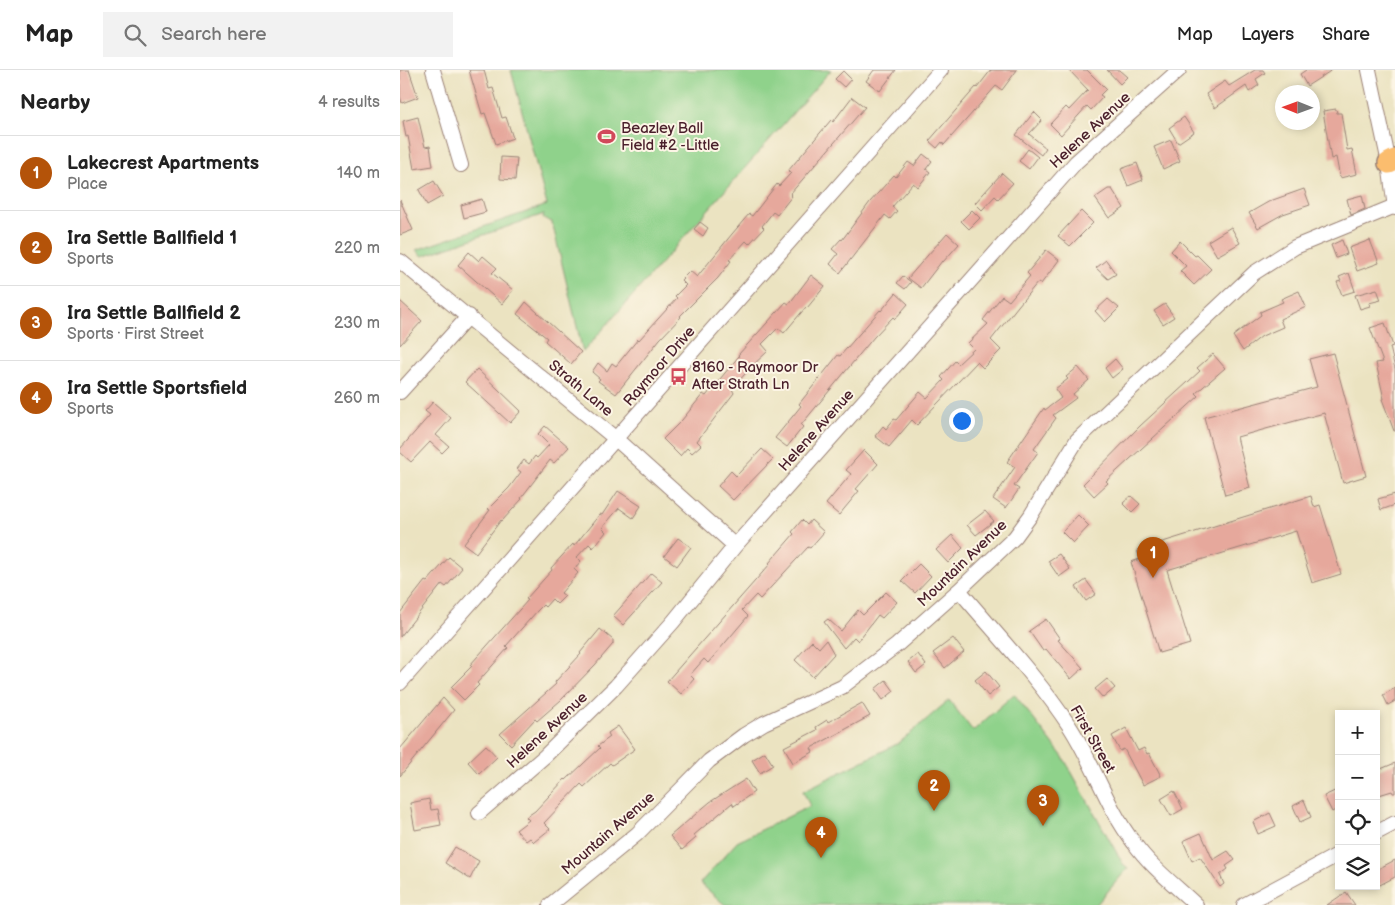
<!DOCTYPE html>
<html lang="en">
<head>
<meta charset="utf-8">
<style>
	:root { --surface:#fff; --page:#f2f2f2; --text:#222; --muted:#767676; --line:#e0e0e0; --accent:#b45309 }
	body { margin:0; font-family:"Balsamiq Sans",sans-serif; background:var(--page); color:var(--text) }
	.controls { position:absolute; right:15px; bottom:15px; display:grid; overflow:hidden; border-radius:0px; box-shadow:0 2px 8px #0003 }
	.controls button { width:45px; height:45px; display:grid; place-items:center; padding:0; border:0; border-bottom:1px solid var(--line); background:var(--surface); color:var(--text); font:25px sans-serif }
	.compass { position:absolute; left:875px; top:15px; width:45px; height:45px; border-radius:50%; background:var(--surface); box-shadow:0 2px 8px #0003; rotate:271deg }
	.you { position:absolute; left:561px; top:350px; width:18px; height:18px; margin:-12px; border:4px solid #fff; border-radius:50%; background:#1a73e8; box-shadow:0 0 0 8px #1a73e833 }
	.badge { display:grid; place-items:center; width:32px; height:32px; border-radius:50%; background:var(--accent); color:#fff; font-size:16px; font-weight:700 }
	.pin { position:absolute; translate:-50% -41px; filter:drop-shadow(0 1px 2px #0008) }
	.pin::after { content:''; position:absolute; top:26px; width:18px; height:15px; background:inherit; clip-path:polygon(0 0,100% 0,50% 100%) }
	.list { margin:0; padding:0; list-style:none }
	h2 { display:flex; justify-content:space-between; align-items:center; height:65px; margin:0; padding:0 20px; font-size:21px }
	h2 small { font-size:16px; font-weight:400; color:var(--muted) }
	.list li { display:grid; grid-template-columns:32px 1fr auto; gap:15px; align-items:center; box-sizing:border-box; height:75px; padding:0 20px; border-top:1px solid var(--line) }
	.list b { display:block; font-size:19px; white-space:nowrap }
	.list p { margin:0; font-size:16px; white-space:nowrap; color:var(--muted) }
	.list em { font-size:16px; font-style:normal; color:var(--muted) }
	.icon { flex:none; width:28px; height:28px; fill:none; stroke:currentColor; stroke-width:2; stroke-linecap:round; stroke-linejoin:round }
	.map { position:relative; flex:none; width:995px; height:835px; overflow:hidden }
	header { display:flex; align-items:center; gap:30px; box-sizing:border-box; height:70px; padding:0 25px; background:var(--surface); border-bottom:1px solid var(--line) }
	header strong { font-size:24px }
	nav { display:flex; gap:28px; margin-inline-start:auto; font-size:18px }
	.search { width:350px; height:45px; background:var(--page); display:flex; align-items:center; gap:12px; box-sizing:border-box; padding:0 18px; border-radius:0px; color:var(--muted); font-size:19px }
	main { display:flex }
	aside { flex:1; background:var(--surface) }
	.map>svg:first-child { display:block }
	.green { fill:#8fd28b; stroke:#6c785b }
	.building { fill:#e6a89c }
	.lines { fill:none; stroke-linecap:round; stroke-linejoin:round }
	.street-casing { stroke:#9a8176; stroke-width:16 }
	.primary-casing { stroke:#9a8176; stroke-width:24 }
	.street { stroke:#fff; stroke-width:14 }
	.primary { stroke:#fbbd6e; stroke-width:21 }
	.labels { text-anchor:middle; stroke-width:4; stroke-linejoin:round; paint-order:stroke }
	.poi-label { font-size:15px; fill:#4a1f2b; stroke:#fcf5e5; text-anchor:start }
	.street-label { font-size:15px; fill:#4a1f2b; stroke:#fcf5e5 }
</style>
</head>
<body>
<header>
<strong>Map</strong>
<div class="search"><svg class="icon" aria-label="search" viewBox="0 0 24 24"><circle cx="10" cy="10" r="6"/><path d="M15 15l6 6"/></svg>Search here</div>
<nav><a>Map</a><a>Layers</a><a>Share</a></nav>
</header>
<main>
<aside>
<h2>Nearby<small>4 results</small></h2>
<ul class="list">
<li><span class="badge">1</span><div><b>Lakecrest Apartments</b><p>Place</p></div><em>140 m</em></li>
<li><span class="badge">2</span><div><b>Ira Settle Ballfield 1</b><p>Sports</p></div><em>220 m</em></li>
<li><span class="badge">3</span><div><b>Ira Settle Ballfield 2</b><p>Sports · First Street</p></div><em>230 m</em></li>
<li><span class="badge">4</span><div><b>Ira Settle Sportsfield</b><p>Sports</p></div><em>260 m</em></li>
</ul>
</aside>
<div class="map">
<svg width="995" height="835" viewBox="0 0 995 835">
	<rect width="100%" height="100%" fill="#fcf5e5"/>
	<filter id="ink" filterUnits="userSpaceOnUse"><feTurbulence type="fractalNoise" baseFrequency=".02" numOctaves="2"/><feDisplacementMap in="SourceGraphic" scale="10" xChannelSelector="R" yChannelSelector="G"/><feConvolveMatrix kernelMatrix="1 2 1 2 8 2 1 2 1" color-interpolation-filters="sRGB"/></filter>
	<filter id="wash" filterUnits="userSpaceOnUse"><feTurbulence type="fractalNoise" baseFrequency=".0096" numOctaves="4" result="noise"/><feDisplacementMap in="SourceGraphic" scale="20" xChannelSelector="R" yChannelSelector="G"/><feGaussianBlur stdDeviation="1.12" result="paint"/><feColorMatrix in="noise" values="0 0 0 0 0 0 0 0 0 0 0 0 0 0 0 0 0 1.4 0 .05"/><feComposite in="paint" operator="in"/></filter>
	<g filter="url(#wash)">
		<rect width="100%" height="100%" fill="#ebe3c1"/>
		<path class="green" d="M111,0H431L183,282L152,152L143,148L144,144L23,186L16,180L147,135Z
			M614,624L663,687L723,794L728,798L696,835H325L300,813L337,772L410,736L403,721L499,673L549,630L573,661Z"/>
		<g id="blocks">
			<path class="building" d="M0,0H9L18,27L2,33L0,26Z
				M69,0H84L89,19L93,18L102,48L106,47L113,68L96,74L85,43L82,44Z
				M474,0H496L480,21L466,11Z
				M591,0H617L602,20L596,16L544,75L542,72L537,78L529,71L576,17L577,18Z
				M669,0H687L706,19L700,25L703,27L691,40L687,36L661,65L650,54L666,37L669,40L688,20Z
				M707,0H719L727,7L720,14Z
				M855,0H863L865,3L856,9L859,15L849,22L846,16L815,38L806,24L825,11L829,16Z
				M906,0H932L907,16L900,4Z
				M443,1L451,9L444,17L435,9Z
				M452,27L465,37L390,124L392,126L377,145L373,142L362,156L364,158L349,174L346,171L329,190L331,191L318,208L280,246L281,247L260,269L216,324L198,311L200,309L192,302L198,293L207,301L212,293L216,296L238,269L239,270L277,228L275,226L286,215L281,210L290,201L297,207L332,164L349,144L352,146L377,114L379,116L391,103L388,101L431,50L433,52Z
				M936,39L937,43H941L947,80L952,79L957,104L940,108L936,87L931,89L923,41Z
				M634,42L642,50L629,64L646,78L641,85L616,65Z
				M18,47L25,77L30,76L33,96L14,99L8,66L6,67L3,51Z
				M784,47L794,62L778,73L769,58Z
				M771,70L780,91L763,99L754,77Z
				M628,79L638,87L629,99L619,91Z
				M523,84L532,91L526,99L530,102L518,117L513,113L492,137L497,141L490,149L485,145L440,203L430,194L438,184L432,179L441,169L442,170L470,132L494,105L496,107L508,92L514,96Z
				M101,87L117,88L115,110L100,109Z
				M737,93L743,110L728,116L721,99Z
				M602,103L613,113L598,129L595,126L582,140L575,133Z
				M34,111L43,126L27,135L19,120Z
				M708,119H712L724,138L709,148L695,128Z
				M904,119L910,135L883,144L858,158L849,143L870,131Z
				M962,125L965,139L951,145L947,129Z
				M82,129L86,142L64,148L61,135Z
				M0,130L13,160L0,165Z
				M572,140L580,148L569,159L561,151Z
				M681,141L693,153L670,176L658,166Z
				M300,152L308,158L303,166L294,159Z
				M831,157L840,173L817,186L808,171Z
				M547,163L559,174L543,192L542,191L521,218L508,208Z
				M942,170L947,184L936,188L931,175Z
				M970,170L979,193L957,201L949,178Z
				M780,171L795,186L797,185L811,199L794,215L780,201L786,196L771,181Z
				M646,180L659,190L641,214L638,212L618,236L591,270L601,280L583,298L577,292L517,355L512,350L489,377L475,366L483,356L486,359L494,349L496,350L520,322L527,328L544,310L541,307L555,291L558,294L574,279L568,273L588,254L583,250L602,226L609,231L630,206L627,203Z
				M69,182L79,191L83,186L97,198L92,203L113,220L102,234L58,195Z
				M706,190L716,204L708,209L696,198Z
				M949,203L955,221L942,225L937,212L941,211L939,207Z
				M411,205L425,216L407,238L406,237L384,263L378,258L362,274L368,281L351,297L332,319L334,323L297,371L301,375L292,383L287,378L280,386L263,369L282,350L303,324L306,326L339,286L338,285L386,232L389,234Z
				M503,206L511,212L505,219L497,213Z
				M977,219L981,230L969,233L970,236L960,239L955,225Z
				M899,221L906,237L880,249L883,257L862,266L843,281L833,266L861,245L860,242L883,232L881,229Z
				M496,223L508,234L495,249L493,247L474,267L401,355L403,357L387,377L375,368L401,336L399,334L438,285L440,286L480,240L481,241Z
				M708,229L719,238L705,252L695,241Z
				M0,231L22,251L0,275Z
				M126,232L181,282L171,294L145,271L147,268L117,244Z
				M765,234L774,247L763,254L754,241Z
				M985,253L993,276L990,277L995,299V361H994L982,329H984L976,293L983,292L970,258Z
				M933,283L966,406L943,413L924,343L837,367L850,418L825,425L804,347L917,317L909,289Z
				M813,284L825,298L796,323L799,326L706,411L708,413L694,426L683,414L740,356L800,301L797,298Z
				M715,289L723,299L712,308L705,298Z
				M678,297L689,310L673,324L676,328L653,345L656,348L634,379L638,382L614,416L619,419L606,438L593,429L615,397L607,392L644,338L645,340L661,328L655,319L668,309L666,307Z
				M77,299L121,341L110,353L65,312Z
				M33,332L51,348L36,365L49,376L42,383L30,372L11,392L0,382V379L30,345L25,341Z
				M145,356L169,377L154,393L150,390L121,428L122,429L102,451L101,450L76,483L64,474L90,440L88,439L109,418L121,402L117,399L124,390L129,394L135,386L137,388L149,375L138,364Z
				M362,379L373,389L333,430L318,416L331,401L336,406Z
				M464,380L478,394L456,419L459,421L439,445L426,434L451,404L446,400Z
				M218,421L241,436L233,448L219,438L202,458L206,462L193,478L189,474L177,487L181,491L174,499L178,503L161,523L165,526L157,534L152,529L145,537L143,535L138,540L106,576L108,578L77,613L79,615L64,630L51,617L72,596L70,595L128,530L126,529L152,500L151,498L173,474L174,476L200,444L202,445Z
				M995,424V435L981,440L978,429Z
				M731,426L740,434L732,442L723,433Z
				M911,426L914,437L920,435L941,504L912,513L896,461L767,500L790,574L759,583L731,492L740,489L737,480Z
				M585,441L594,451L576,465L567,455Z
				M678,445L689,456L673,473L662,462Z
				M402,450L407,455L411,450L424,462L410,478L408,477L360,529L356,525L342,540L348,546L308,593L304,589L290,605L294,609L281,624L267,611L370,494L369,493L394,464L392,462Z
				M552,465L563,478L548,493L536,480Z
				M278,468L291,477L277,496L264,486Z
				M659,484L670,499L659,507L648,491Z
				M49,487L62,498L46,517L42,514L0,567V543L25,511L27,512Z
				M519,494L531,506L515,523L502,511Z
				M251,503L262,512L223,555L213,546Z
				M686,510L696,524L686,531L676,517Z
				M486,522L497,532L482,548L478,545L458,571L454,567L444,578L424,552L428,549L441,561L458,540L463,545Z
				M646,549L660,569L658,570L683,598L671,609L646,579L643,581L629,561Z
				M200,559L213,570V574L195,595L161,630L137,651L135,649L111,675L100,664L156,614L155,612L181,584L180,583Z
				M553,568L564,582L545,598L533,583Z
				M426,570L434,584L413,607L395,590L412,571L419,578Z
				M518,584L526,595L516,603L508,592Z
				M586,601L599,617L588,626L575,610Z
				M707,609L715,618L703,628L695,619Z
				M486,610L494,621L483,630L475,619Z
				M995,618V631L988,635L983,625Z
				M43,628L54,640L0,706V679Z
				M462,633L470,646L411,678L413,682L393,693L384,677L417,660L416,657L427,650L428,652Z
				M218,656L235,679L212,695L210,693L184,717L181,714L144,753L150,759L134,772L130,768L126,771L116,760L129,750L126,747L135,741L165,709L166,710L200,678L198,676L210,667L208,663Z
				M726,658L738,681L744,678L747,684L749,683L761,706L743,715L724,679L720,681L712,666Z
				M86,675L97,687L79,704L68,692Z
				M365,682L373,695L360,703L352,690Z
				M995,693V723H993L992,721L979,725L976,716V701Z
				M346,709L354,722L334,736L332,733L294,765L296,768L282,780L270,766L310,732Z
				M939,719V738L932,742L924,726Z
				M774,721L783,739L771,746L761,729Z
				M29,729L31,740L38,739L41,755L15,760L10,733Z
				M904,730L911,747L900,752L893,736Z
				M870,743L876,756L858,764L853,752Z
				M801,763L813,790L828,781L835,790L826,796L828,799L820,805L824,814L820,817L800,787L792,791L783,771Z
				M55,777L79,791L70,809L45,793Z
				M995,790V807L976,817V800Z
				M946,822L955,835H927Z"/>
		</g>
	</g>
	<g filter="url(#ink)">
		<use href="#blocks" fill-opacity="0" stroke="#9a8176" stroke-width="1"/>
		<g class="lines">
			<defs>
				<path id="street" d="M33,0L61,95
					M969,0L989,93L995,138
					M0,191L216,369L335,476
					M0,322L69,246
					M559,520C597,565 638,608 670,657C694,694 707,738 734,773C751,797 775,815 796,835
					M0,613L541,0
					M79,743L145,686L216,616L273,552L335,476L676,92L779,0
					M976,763L995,753
					M150,835L237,764L309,691L344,665L364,653L442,617L497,575L559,520L615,467L631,445L677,370L854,203L895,177L995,136
					M844,835L939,784"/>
				<path id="primary" d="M989,93L995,90"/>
			</defs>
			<use href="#street" class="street-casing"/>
			<use href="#primary" class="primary-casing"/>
			<use href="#street" class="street"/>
			<use href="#primary" class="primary"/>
		</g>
	</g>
	<defs>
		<symbol id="stadium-bare" viewBox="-9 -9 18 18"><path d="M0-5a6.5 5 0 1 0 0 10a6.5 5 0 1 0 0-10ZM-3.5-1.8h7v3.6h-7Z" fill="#d1495b" stroke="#fcf5e5" stroke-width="2.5" paint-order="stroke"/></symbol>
		<symbol id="bus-bare" viewBox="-9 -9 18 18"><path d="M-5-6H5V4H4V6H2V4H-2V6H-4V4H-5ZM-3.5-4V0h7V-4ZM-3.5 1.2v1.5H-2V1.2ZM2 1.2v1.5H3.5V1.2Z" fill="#d1495b" stroke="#fcf5e5" stroke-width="2.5" paint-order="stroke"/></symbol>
	</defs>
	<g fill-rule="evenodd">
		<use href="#stadium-bare" x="194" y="54" width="25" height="25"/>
		<use href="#bus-bare" x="266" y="294" width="25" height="25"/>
	</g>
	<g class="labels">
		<g class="poi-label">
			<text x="221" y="63">Beazley Ball<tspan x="221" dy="17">Field #2 -Little</tspan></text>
			<text x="292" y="302">8160 - Raymoor Dr<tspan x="292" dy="17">After Strath Ln</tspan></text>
		</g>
		<g class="street-label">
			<text transform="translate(690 60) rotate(-43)" y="5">Helene Avenue</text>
			<text transform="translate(259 296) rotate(-49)" y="5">Raymoor Drive</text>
			<text transform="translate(181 318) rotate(40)" y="5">Strath Lane</text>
			<text transform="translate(416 360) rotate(-48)" y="5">Helene Avenue</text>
			<text transform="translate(562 493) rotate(-44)" y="5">Mountain Avenue</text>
			<text transform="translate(147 660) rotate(-43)" y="5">Helene Avenue</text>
			<text transform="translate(693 669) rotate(60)" y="5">First Street</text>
			<text transform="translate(208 763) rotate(-41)" y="5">Mountain Avenue</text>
		</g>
	</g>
</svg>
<div class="controls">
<button>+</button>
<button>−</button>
<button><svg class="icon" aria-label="locate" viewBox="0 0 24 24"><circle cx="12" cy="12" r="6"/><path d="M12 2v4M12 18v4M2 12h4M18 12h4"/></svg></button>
<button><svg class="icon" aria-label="layers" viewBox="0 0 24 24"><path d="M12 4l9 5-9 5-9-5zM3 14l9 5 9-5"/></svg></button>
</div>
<svg class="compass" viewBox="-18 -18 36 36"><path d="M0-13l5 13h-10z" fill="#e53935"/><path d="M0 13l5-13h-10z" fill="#767676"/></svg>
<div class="you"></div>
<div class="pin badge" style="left:753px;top:508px">1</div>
<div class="pin badge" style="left:534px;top:741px">2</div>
<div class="pin badge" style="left:643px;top:756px">3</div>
<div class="pin badge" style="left:421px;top:788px">4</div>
</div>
</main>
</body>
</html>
